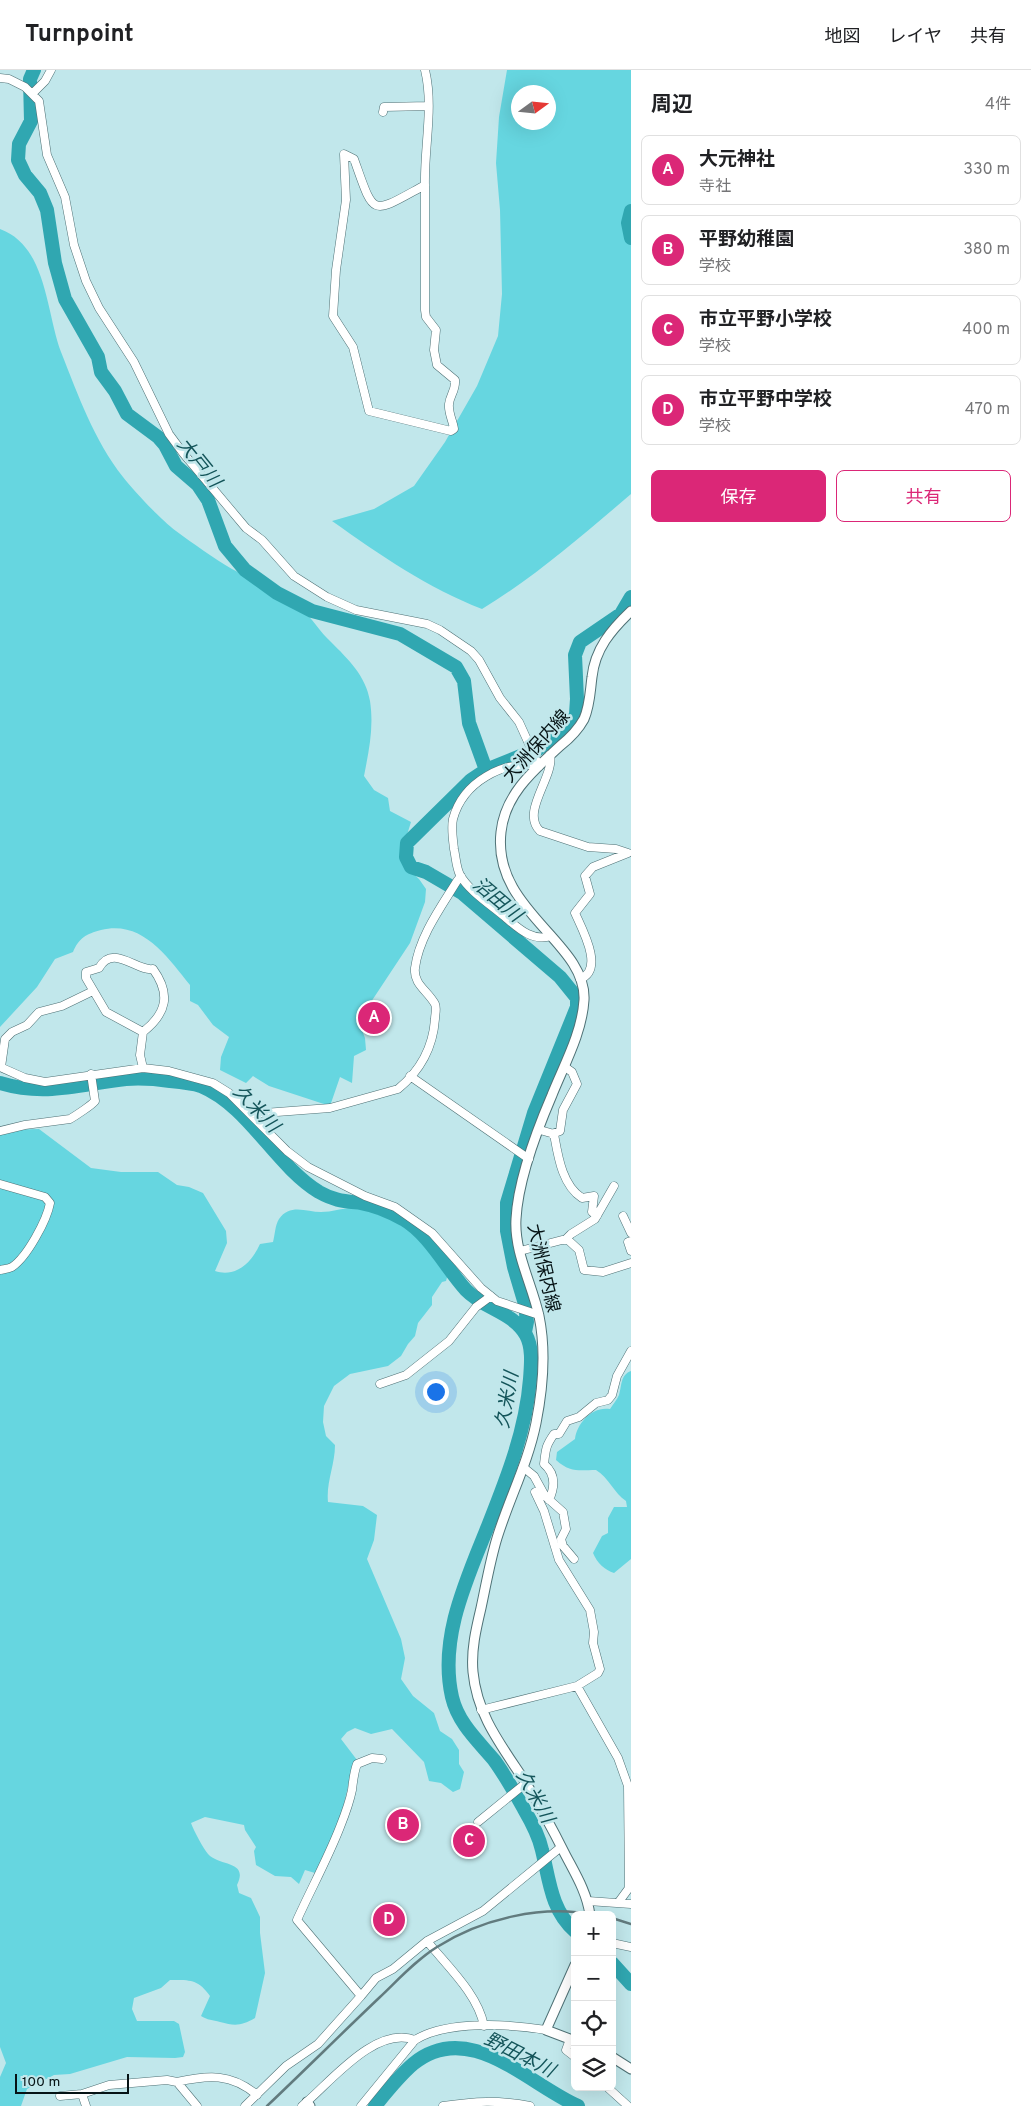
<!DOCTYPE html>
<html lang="ja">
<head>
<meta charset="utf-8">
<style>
	:root { --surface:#fff; --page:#f2f2f2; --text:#202124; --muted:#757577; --line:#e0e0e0; --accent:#db2777 }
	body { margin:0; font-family:Overpass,"Noto Sans JP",sans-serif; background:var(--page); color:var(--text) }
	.controls { position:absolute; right:15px; bottom:15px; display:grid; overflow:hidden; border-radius:8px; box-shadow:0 5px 20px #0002 }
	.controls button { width:45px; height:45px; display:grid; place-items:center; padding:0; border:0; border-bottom:1px solid var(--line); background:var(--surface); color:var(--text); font:25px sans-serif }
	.compass { position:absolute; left:511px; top:15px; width:45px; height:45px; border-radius:50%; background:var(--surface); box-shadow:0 5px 20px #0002; rotate:75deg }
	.scale { position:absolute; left:15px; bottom:12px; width:114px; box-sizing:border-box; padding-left:5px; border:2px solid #061315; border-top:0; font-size:14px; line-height:18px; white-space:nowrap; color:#061315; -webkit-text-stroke:4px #c1e7eb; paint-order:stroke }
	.you { position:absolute; left:435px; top:1321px; width:18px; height:18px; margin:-12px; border:4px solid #fff; border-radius:50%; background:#1a73e8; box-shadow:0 0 0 8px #1a73e833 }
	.badge { display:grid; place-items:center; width:32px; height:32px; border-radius:50%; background:var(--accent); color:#fff; font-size:16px; font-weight:700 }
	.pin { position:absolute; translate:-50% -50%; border:2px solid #fff; box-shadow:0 1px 5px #0006 }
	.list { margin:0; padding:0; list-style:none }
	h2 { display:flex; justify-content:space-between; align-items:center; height:65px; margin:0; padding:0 20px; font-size:21px }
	h2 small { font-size:16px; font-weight:400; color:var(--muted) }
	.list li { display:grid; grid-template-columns:32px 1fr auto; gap:15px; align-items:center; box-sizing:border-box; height:70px; margin:0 10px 10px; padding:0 10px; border:1px solid var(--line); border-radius:8px }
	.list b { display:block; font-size:19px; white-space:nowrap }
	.list p { margin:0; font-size:16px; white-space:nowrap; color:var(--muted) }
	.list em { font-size:16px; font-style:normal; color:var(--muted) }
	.actions { display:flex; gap:10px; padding:15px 20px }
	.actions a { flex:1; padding:11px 0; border:1px solid var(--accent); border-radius:8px; text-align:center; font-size:18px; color:var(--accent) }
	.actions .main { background:var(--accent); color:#fff }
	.icon { flex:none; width:28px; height:28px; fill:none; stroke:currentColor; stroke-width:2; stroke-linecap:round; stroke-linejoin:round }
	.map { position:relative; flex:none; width:631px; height:2036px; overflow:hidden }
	header { display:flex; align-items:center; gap:30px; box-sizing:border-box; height:70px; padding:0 25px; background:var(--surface); border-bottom:1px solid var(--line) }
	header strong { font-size:24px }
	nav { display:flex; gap:28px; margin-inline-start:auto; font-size:18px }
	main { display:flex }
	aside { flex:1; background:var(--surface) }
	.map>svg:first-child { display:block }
	.green { fill:#66d6e0; fill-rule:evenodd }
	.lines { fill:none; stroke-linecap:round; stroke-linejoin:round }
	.river { stroke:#30a7b1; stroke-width:14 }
	.minor-casing { stroke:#4f7175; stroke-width:9 }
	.major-casing { stroke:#4f7175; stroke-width:11 }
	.minor { stroke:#fff; stroke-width:8 }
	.major { stroke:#fff; stroke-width:9 }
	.rail { stroke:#627b7e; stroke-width:2.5 }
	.labels { text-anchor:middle; stroke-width:5; stroke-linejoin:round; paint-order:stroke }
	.street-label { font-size:18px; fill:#061315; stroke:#c1e7eb }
	.water-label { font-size:19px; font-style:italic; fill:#14555a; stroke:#c1e7eb }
</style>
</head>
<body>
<header>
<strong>Turnpoint</strong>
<nav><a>地図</a><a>レイヤ</a><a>共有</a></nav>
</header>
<main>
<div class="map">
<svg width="631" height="2036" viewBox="0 0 631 2036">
	<rect width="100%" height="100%" fill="#c1e7eb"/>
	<path class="green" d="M507,0H631V424C583,465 536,506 482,539C428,518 380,485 332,451L374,439L414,416L445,372L477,316L498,266L502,224L500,140L496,93L499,47ZM518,22H548V52H518Z
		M0,159C47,176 46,242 61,282C78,325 94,370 123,407C135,422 161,450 176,461C194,474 213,488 232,499C255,511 282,521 301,538C312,548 320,562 331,572C348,589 366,606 370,631C374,657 369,680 364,706L374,720L388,728L390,741L411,752L402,781L408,799L419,809L426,819L425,832L410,873L371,932L356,945L365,968L366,980L354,986L352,1013L340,1007L330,1036L269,1016L253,1006L246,1013L220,1000L221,987L229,967L213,955L198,935L190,931V915C167,887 143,850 101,860C86,864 79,868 73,882L55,889L37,917L0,957Z
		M39,1059L91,1098L121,1102H158L177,1115L189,1117L203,1123L226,1161L227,1173L215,1201C236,1208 252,1192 260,1174L273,1172C275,1165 275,1155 279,1149C290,1133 307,1142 321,1142C332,1142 342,1138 352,1138C367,1138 402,1153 415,1163C431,1174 435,1192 448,1204L446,1211L442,1212L432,1227V1235L418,1253L415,1266L408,1274L401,1286L388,1296L350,1304L334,1316L324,1336L323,1352L326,1366L335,1375C335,1395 326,1412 328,1432L363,1436L377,1445L374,1470L367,1489L401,1569L405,1588L401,1609L413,1626L434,1643L440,1661L452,1669L459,1680V1694L464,1702L460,1719L453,1722L441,1713L429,1711L424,1692L392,1659L371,1664L355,1658L347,1662L341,1669L357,1690L352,1700L340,1750L315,1803L305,1800L299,1814L291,1807L275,1806L256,1795L254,1781L256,1777L245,1760L244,1755L205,1747L191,1753C194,1761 203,1778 208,1784C220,1797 249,1790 237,1815L239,1823L251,1828L260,1847V1863L265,1903L255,1948C241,1956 235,1956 220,1952C213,1950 207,1950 201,1946L210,1926C198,1909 190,1910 170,1910L161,1918L134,1928L132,1939L137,1951H174L179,1954L185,1982L183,1987L175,1988L127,1987L70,2004L54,2005L27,2019L21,2036H0V2007L6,1993L0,1977V1060Z
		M631,1301V1489L614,1503C605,1500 597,1493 593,1483L602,1466L608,1463V1448L614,1437H627L626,1431C614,1423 609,1408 596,1400C580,1400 570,1403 556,1390L557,1382L575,1369C577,1353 592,1336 610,1339C613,1334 617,1330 619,1325C622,1316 620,1305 631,1301Z"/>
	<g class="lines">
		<path class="river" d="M34,0L30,9L31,51L19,74L18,90L25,105L40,123L47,140L55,193L65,229L98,287L101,302L115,321L127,344L158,367L165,375L176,396L198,415L208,430L225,476L245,500L277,523L312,541L400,564L456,597L464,611L469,653L486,700
			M631,141L628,153L631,168
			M0,1013C45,1027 81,1014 126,1009C140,1008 156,1009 170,1011C181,1012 192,1013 201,1016C249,1036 275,1095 319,1122C335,1131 344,1131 361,1133C374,1135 392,1143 403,1149C429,1164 446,1198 466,1220C484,1239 513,1242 526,1265C533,1278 531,1295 530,1309C526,1362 505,1413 486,1461C465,1513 439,1570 452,1627C458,1653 478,1671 494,1690C505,1705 515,1723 524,1739C531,1751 539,1766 542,1780C549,1808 551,1841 575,1861
			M525,1262L527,1252L525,1234L514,1197L507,1161V1133L534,1043L577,937V928L560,907L462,823L426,802L411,797L406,787L407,773L471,710L486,700L538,679L571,655L576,644L577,629L575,585L580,572L621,544L631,527
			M612,1893L631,1914
			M375,2036C387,2021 399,2006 413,1994C469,1948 528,2014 578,2036"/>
		<defs>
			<path id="minor" d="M425,0C434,37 424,77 425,115V240L426,247L436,260L434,280L437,295L455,310C456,320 450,325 449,334C448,343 453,351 454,359L451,361L369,341L353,277L333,246L336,200L346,130L344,84L354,89C375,148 370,145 425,115
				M0,8L9,9L25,17L39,31L47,85L65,127L74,175L86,211L99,238L134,292L169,364L183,383L246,458L262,470L294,506L327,527L356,540L427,554L440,560L471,581L479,590L500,628L519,652L539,696
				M33,23L45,11L51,0
				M383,42L384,37L428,36
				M550,685C555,706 520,742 540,761L588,777L616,779L628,783L593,797L585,806L590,824L575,843C582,859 605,900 580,909
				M539,696C503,690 463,712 453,749C451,758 453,770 454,779C456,788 456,797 460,805C469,821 491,835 505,847C518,858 532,872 551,866
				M143,962C167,943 171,924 153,899C137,902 113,873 99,898L86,902V908L106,942L143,962L140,985L143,998
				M0,997L25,1008L45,1012L143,998L169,1001L213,1013L229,1023L287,1081L308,1097L365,1126L395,1137L432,1163L481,1218L497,1231L539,1245
				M1,997L5,969L12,962L27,955L39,942L62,936L93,921
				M410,1006L529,1089
				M251,1044L330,1038L398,1019C420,1001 433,977 435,949C435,945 437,938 435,934C428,921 413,914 415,898C419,867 441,837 457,811L461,806
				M540,1060L554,1064C558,1086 562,1115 582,1128L594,1126L592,1142L597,1146
				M0,1061L25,1055L70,1049C75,1046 92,1035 95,1031L91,1004
				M552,1064L560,1061L563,1040L577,1014L572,1002L565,997
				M0,1114L45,1127L50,1133C47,1150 27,1187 12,1197C8,1199 4,1199 0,1200
				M623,1146L631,1163
				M565,1170L571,1164L595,1149L614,1116
				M631,1171L628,1172L631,1181
				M520,1181L562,1170H568L579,1180L584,1200L603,1202L631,1193
				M380,1314L406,1305L449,1271L476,1237L491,1226
				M523,1397L534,1406L545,1426L563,1442L566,1459L561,1469L563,1476L574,1489
				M549,1430C555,1417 556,1404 544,1394C546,1379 545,1377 554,1364H559L567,1351L579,1347L596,1333L608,1330L612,1325L617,1306L631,1281
				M577,1616L618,1688L628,1716L629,1818L618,1833
				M481,1640L577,1616L598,1603L600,1599L593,1573L594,1562L590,1540L559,1490L544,1441L535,1422
				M382,1689L372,1688L357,1694C354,1702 353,1711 352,1720C350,1730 344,1747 340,1757C328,1788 311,1819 297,1850L361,1926L376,1908L393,1899L427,1871
				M478,1752L526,1713
				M588,1831L631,1834
				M612,1873L631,1877
				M484,1956C478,1924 447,1896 427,1871L483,1841L561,1777
				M570,1969L566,1980L575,1987
				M177,2012C208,2005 231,2003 257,2025
				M607,2017L628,2036
				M82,2024L86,2036
				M60,2026L82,2024L109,2015L167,2010L177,2012L197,2036
				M245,2036L286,1996L318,1974L361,1926
				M302,2036C330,2013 375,1955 415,1970
				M361,2036L415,1970C447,1950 510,1954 546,1960
				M443,2036C475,2031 498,2030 530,2036"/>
			<path id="major" d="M590,1845C587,1823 576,1805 566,1786C553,1760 539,1734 524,1710C501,1675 477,1645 473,1602C471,1580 476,1559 481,1538C486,1515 490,1491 497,1468C509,1429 528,1393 536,1353C543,1318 546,1280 539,1246C532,1214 514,1182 516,1149C518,1110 537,1060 552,1025C564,995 582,963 584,930C587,872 492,841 501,762C505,724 534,700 560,676C570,668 578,660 584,649C590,635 590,622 592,607C595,579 611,560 631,541
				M575,1895L546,1960L575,1971
				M612,1987L631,1999
				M307,2032L310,2036"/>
		</defs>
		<use href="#minor" class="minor-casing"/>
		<use href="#major" class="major-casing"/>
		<use href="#minor" class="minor"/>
		<use href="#major" class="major"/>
		<path class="rail" d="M612,1848L631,1854
			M267,2036C305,2000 342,1963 380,1927C398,1910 416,1890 437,1877C481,1849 543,1834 594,1845"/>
	</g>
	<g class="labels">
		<g class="street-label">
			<text transform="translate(536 676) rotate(-48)" y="6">大洲保内線</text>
			<text transform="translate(544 1198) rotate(77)" y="6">大洲保内線</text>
		</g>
		<g class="water-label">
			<text transform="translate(200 392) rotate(51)" y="7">大戸川</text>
			<text transform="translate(498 829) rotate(40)" y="7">沼田川</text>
			<text transform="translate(257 1038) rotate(46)" y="7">久米川</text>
			<text transform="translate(506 1330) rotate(-80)" y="7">久米川</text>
			<text transform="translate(536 1726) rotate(61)" y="7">久米川</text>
			<text transform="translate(520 1984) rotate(27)" y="7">野田本川</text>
		</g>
	</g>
</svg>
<div class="controls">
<button>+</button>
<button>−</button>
<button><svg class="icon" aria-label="locate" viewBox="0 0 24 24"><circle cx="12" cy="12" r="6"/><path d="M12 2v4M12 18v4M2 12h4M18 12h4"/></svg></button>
<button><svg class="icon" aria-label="layers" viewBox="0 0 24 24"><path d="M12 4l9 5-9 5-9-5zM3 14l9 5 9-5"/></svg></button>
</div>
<svg class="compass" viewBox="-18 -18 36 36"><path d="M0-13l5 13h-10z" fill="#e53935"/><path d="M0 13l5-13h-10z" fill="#757577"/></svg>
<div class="scale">100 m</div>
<div class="you"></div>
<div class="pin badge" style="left:374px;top:948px">A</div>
<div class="pin badge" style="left:403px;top:1755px">B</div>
<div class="pin badge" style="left:469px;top:1771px">C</div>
<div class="pin badge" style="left:389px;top:1850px">D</div>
</div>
<aside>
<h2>周辺<small>4件</small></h2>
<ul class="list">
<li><span class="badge">A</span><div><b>大元神社</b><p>寺社</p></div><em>330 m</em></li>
<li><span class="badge">B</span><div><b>平野幼稚園</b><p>学校</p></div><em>380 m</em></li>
<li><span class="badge">C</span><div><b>市立平野小学校</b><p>学校</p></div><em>400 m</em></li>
<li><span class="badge">D</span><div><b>市立平野中学校</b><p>学校</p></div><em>470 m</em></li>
</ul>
<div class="actions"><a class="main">保存</a><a>共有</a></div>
</aside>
</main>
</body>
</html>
